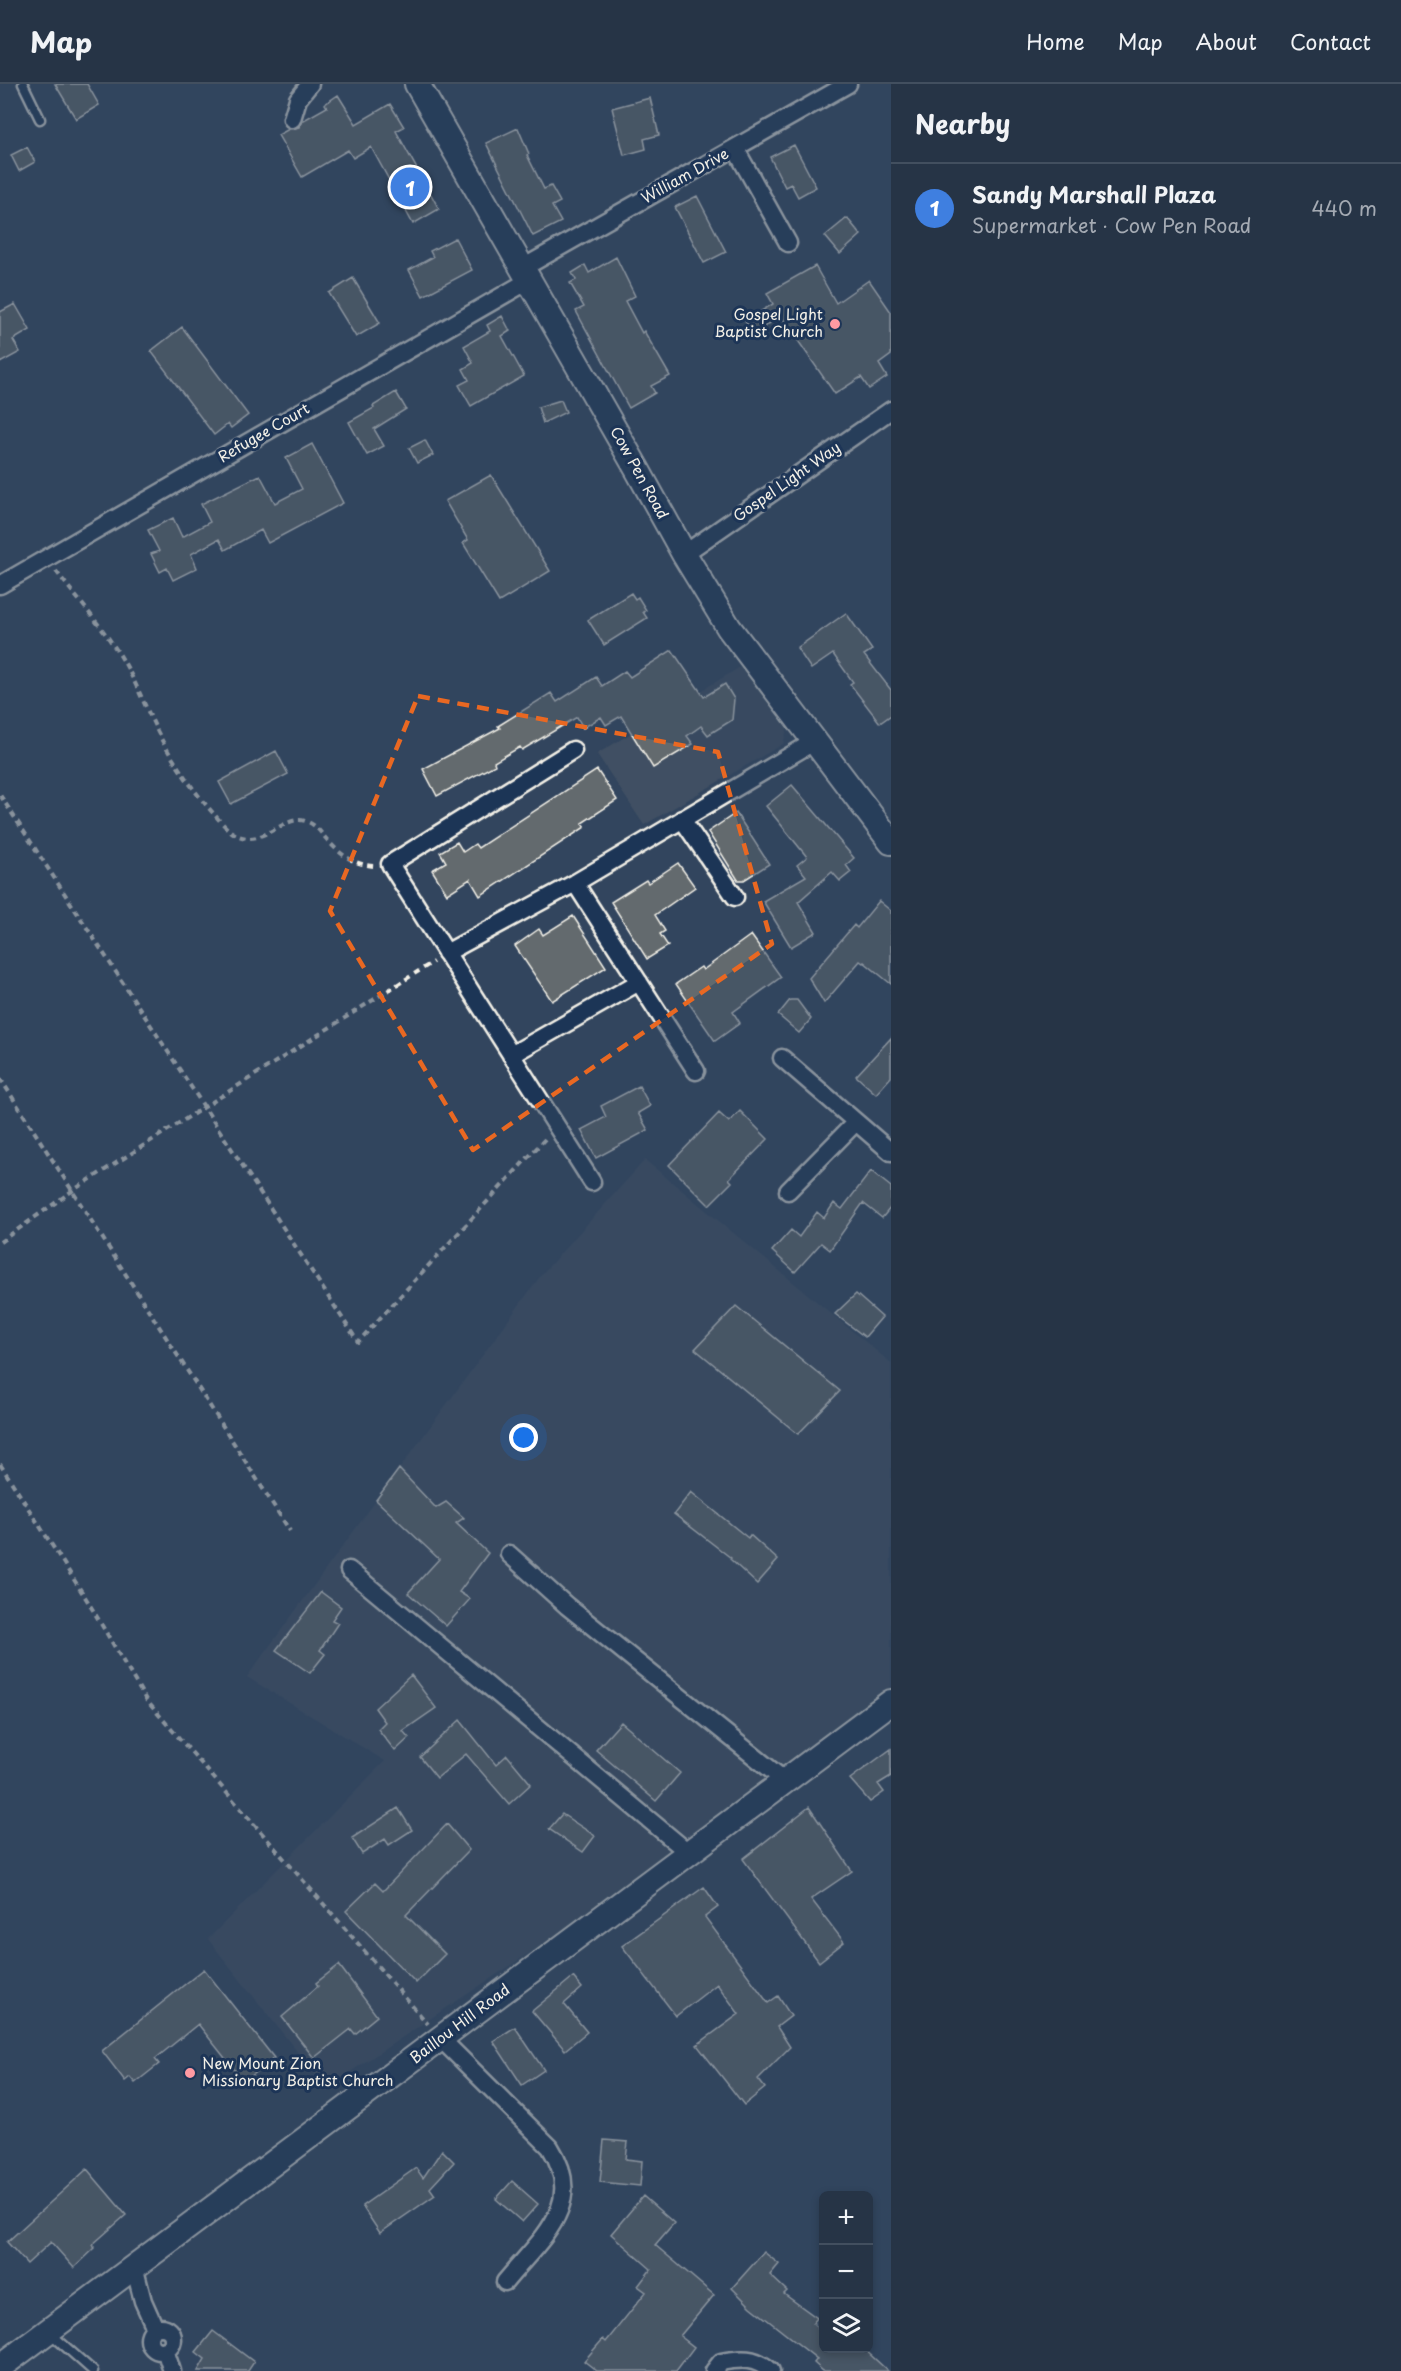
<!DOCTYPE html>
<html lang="en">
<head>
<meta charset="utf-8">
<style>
	:root { --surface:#263446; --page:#323f51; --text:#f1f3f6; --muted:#a4aab3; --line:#424f5f; --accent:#ff9aa2 }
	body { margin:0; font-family:"Playpen Sans",sans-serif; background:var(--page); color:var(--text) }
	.controls { position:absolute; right:18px; bottom:18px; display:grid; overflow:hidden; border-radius:9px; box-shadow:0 3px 9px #0003 }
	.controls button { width:54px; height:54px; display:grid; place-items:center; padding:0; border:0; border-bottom:2px solid var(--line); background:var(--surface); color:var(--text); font:30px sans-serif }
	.you { position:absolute; left:524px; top:1354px; width:21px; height:21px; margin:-15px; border:4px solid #fff; border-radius:50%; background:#1a73e8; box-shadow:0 0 0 9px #1a73e833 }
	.badge { display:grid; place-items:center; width:39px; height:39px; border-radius:50%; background:var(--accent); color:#fff; font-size:20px; font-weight:700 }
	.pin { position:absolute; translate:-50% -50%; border:3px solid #fff; box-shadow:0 2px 6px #0006 }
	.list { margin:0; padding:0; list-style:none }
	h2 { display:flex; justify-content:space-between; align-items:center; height:78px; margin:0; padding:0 24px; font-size:26px }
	h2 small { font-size:20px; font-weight:400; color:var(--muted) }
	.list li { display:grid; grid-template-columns:39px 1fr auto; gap:18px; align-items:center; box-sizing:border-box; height:90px; padding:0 24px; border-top:2px solid var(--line) }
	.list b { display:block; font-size:22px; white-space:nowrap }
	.list p { margin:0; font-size:20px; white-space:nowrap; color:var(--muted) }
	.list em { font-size:20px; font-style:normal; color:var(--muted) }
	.icon { flex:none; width:33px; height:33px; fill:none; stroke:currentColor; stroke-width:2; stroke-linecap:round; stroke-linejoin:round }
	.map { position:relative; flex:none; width:891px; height:2287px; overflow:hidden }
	header { display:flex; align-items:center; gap:36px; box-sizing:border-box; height:84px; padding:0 30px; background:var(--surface); border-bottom:2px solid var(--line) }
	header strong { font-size:28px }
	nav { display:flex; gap:33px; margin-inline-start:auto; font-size:21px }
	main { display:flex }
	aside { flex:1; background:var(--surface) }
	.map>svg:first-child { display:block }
	.built { fill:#415063 }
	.building { fill:#636a6e; stroke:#f4f1e8; stroke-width:1.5 }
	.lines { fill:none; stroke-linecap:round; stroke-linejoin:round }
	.service-casing { stroke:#f4f1e8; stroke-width:13 }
	.minor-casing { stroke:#f4f1e8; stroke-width:21 }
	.secondary-casing { stroke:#f4f1e8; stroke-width:28 }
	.path { stroke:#f4f1e8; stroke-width:4; stroke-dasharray:6 4.5; stroke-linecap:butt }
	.service { stroke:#1d3557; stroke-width:8 }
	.minor { stroke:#1d3557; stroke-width:16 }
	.secondary { stroke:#1d3557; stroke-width:24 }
	.marked { fill:none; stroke:#e96822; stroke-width:4.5; stroke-dasharray:12 8; stroke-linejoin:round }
	.poi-dot { fill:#ff9aa2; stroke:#1d3557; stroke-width:2 }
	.labels { text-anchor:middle; stroke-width:6; stroke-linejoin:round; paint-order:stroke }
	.street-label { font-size:15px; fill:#f4f1e8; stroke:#1d3557 }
	.poi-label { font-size:15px; fill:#f4f1e8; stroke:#1d3557; text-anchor:end }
</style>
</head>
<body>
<header>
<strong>Map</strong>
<nav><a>Home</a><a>Map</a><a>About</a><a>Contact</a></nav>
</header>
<main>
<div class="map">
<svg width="891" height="2287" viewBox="0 0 891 2287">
	<rect width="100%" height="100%" fill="#32455e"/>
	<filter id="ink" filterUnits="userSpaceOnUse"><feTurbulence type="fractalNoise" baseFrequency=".0167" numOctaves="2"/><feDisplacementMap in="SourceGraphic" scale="12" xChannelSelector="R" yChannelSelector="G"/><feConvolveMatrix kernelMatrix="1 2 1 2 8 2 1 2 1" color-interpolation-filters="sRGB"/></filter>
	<g filter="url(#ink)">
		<path class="built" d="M742,582L787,645L783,660L644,741L597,670Z
			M645,1076L891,1279V1607L612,1814L326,2004L208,1855L385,1677L247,1593L542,1190Z"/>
		<path class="building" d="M55,0H87L99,21L76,35Z
			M338,11L356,40L390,20L404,43L396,47L439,125L413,140L371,63L353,74L348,66L302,93L278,51L289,45L299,43L302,37L327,23L325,20Z
			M650,14L659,51L644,55L646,65L624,71L612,24Z
			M518,44L529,70L527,71L544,105L551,102L560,118L552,122L561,138L533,152L486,59Z
			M794,61L816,103L798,113L791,100L785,103L770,73Z
			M27,63L35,78L19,87L11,71Z
			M697,112L726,168L704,179L675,123Z
			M847,134L861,151L840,170L825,152Z
			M455,154L472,186L423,212L409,186L433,173L430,167Z
			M616,173L635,212L625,217L642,249L644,247L670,292L651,302L655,309L629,324L576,227L584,223L570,199L576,196L572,189L585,181L589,189Z
			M815,182L836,219L869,196L891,228V271L879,280L887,293L869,305L861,293L835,310L781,232L753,250L745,237L773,220L767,209Z
			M353,194L380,239L356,253L329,209Z
			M15,220L30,246L13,256L20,268L0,279V228Z
			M502,232L510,247L502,252L524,292L471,322L459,301L469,296L463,285L473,279L464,262L490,247L487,241Z
			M182,243L248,331L231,344L228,340L214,351L151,267Z
			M396,308L406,325L374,345L384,362L367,371L349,338L374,324L373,322Z
			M561,316L566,328L543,339L538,323Z
			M425,356L433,371L417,379L409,364Z
			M312,360L343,419L268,459L261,446L225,466L219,455L191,470L197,484L173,496L167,484L160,488L151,470L159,467L148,446L173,434L182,453L210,438L201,420L260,391L275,419L302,405L286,374Z
			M491,391L550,487L499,518L463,459L468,456L445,417Z
			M631,509L635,515L638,513L646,526L643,528L647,534L604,561L588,536Z
			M846,529L872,566L864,571L891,606V631L880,639L850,600L853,598L833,570L811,585L797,564Z
			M672,566L704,613L725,600L734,615L732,636L708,651L701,642L687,652L693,660L653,684L621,632L606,641L601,633L583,644L577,633L522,666L520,663L494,678L495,681L437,712L423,685L500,644L498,642L551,609L557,618L596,593L602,602L625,587L630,593Z
			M276,667L288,690L231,720L219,698Z
			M597,686L617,716L582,739L585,743L480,812L470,795L447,810L432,786L446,778L440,768L457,758L463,768L475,760L478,764Z
			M792,701L854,774L846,781L851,788L840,797L832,788L798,818L816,848L791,863L763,817L806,792L797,781L807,773L766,722Z
			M736,729L769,780L744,796H738L708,748Z
			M678,779L695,803L655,831L665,847L660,850L668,862L647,875L611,818L646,796L648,799Z
			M879,817L891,827V900L864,878L863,879L860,877L824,919L809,894L854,841L857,844Z
			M573,832L606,883L552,917L515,862L539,845L543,851Z
			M751,851L781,893L733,928L740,939L715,957L676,900L701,883L703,886Z
			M790,916H797L811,935L799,949L778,931Z
			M891,954V993L876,1010L856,992Z
			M639,1002L650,1022L638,1029L648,1046L596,1074L581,1046L606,1033L601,1022Z
			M740,1027L768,1055L729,1095L732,1098L709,1121L669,1081L719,1029L729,1038Z
			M871,1087L891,1103V1123L882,1134L863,1119L830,1166L821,1159L795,1188L772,1167L791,1146L799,1153L817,1128L824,1134L834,1119L842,1125Z
			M856,1210L882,1233L865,1253L835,1230Z
			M736,1222L840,1307L798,1350L695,1265Z
			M399,1385L436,1424L446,1418L464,1434L456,1439L488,1469L459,1508L470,1515L446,1542L408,1509L439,1475L376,1416Z
			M691,1408L748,1454L750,1451L778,1476L757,1500L730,1475L731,1474L674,1430Z
			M321,1508L341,1523L332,1536L338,1539L320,1566L325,1570L310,1589L276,1566Z
			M411,1591L436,1624L403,1647L409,1654L395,1667L378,1645L385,1638L375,1624Z
			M460,1636L496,1681L507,1671L531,1700L509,1720L466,1670L437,1694L420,1673Z
			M621,1638L680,1689L656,1717L596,1666Z
			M891,1665V1692L878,1700L884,1708L870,1718L850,1695Z
			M809,1723L852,1787L811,1815L844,1858L819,1878L743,1775Z
			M398,1724L412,1746L389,1761L385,1755L362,1770L352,1754Z
			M562,1730L595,1752L583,1768L549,1745Z
			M447,1740L469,1766L406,1831L445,1870L416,1899L346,1827L375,1799L383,1807Z
			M704,1803L718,1823L705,1833L768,1919L778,1912L791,1932L777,1943L790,1963L758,1995L765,2004L744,2021L697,1961L739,1930L717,1900L676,1932L622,1862Z
			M339,1881L377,1932L355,1950L351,1945L314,1974L282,1933L318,1902L316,1899Z
			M204,1885L274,1974L244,1998L198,1940L155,1975L159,1980L135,1999L130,1993L125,1997L102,1967Z
			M573,1893L582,1904L564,1920L587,1948L565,1966L532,1927Z
			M515,1943L544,1986L522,2001L493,1957Z
			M604,2056L628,2058L626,2075L642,2077L640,2102L600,2098Z
			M442,2066L454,2078L430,2104L435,2111L380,2149L362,2122L416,2084L423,2094Z
			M87,2085L126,2131L92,2161L95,2164L74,2184L51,2158L27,2180L7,2158Z
			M512,2097L538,2120L522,2138L496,2115Z
			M643,2112L674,2139L655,2161L714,2211L680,2252L694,2263L676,2287H597L584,2277L603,2255L606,2258L646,2208L638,2202L651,2185L611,2150Z
			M764,2168L779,2180L770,2191L787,2207L784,2210L817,2234L813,2239L824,2250V2265H864L888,2287H823L814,2279L817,2275L751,2223L732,2204Z
			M213,2247L254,2278L248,2287H198L205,2275L196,2268Z"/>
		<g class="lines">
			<defs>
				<path id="service" d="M23,0L40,35
					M50,2249L93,2287"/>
				<path id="minor" d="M292,35L298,15L310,0
					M735,64L788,159
					M521,185L848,0
					M684,470L891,326
					M0,501L528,197
					M573,666L390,780L592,1098
					M682,735L735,813
					M575,799L696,987
					M446,869L575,799L815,657
					M511,971L639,898
					M782,974L891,1068
					M788,1107L856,1038
					M509,1470L567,1522L785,1697
					M349,1486L689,1769
					M440,1954L550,2063C587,2121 540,2155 505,2198
					M134,2182L143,2217L155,2244
					M149 2255a12 12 0 1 1 24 0a12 12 0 1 1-24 0Z
					M165,2266L172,2287
					M714,2287L721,2278C741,2274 755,2273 771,2287"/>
				<path id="secondary" d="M417,0L637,385L684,470L729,544L891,758
					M0,2283L891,1618"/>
			</defs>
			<use href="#service" class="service-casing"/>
			<use href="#minor" class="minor-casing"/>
			<use href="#secondary" class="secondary-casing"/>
			<path class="path" d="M56,487C77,515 107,548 124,578C139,604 149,633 164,660C178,684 195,709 214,730C220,737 228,747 237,751C262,764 285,730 305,737C313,739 318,745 323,751C337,768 352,781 375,782
				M0,711L358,1258L545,1055
				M0,994L290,1447
				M0,1158L72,1107L433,878
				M0,1380L87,1516L146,1616L428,1940"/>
			<use href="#service" class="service"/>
			<use href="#minor" class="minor"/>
			<use href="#secondary" class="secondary"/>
		</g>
	</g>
	<path d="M0 0H891V2287H0ZM418,612L718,668L772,860L473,1066L330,827Z" fill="#32455e" fill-opacity=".55" fill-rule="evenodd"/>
	<path class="marked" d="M418,612L718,668L772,860L473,1066L330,827Z"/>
	<g class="poi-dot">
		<circle cx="835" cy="240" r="6"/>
		<circle cx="190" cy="1989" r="6"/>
	</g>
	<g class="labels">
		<g class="street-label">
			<text transform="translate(685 92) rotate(-29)" y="5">William Drive</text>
			<text transform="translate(264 349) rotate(-30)" y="5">Refugee Court</text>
			<text transform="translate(639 389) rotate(61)" y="5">Cow Pen Road</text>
			<text transform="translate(787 398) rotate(-35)" y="5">Gospel Light Way</text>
			<text transform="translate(460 1940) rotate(-37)" y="5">Baillou Hill Road</text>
		</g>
		<g class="poi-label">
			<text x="823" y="236">Gospel Light<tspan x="823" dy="17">Baptist Church</tspan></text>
			<text x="202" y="1985" text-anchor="start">New Mount Zion<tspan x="202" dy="17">Missionary Baptist Church</tspan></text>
		</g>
	</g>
</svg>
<div class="controls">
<button>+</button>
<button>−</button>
<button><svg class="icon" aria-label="layers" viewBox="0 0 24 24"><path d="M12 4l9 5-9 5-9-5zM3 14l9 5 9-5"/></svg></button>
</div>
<div class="you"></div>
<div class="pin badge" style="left:410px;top:103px;background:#3f7fe0">1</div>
</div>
<aside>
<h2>Nearby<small></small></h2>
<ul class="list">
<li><span class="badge" style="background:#3f7fe0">1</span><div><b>Sandy Marshall Plaza</b><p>Supermarket · Cow Pen Road</p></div><em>440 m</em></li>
</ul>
</aside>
</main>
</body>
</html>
